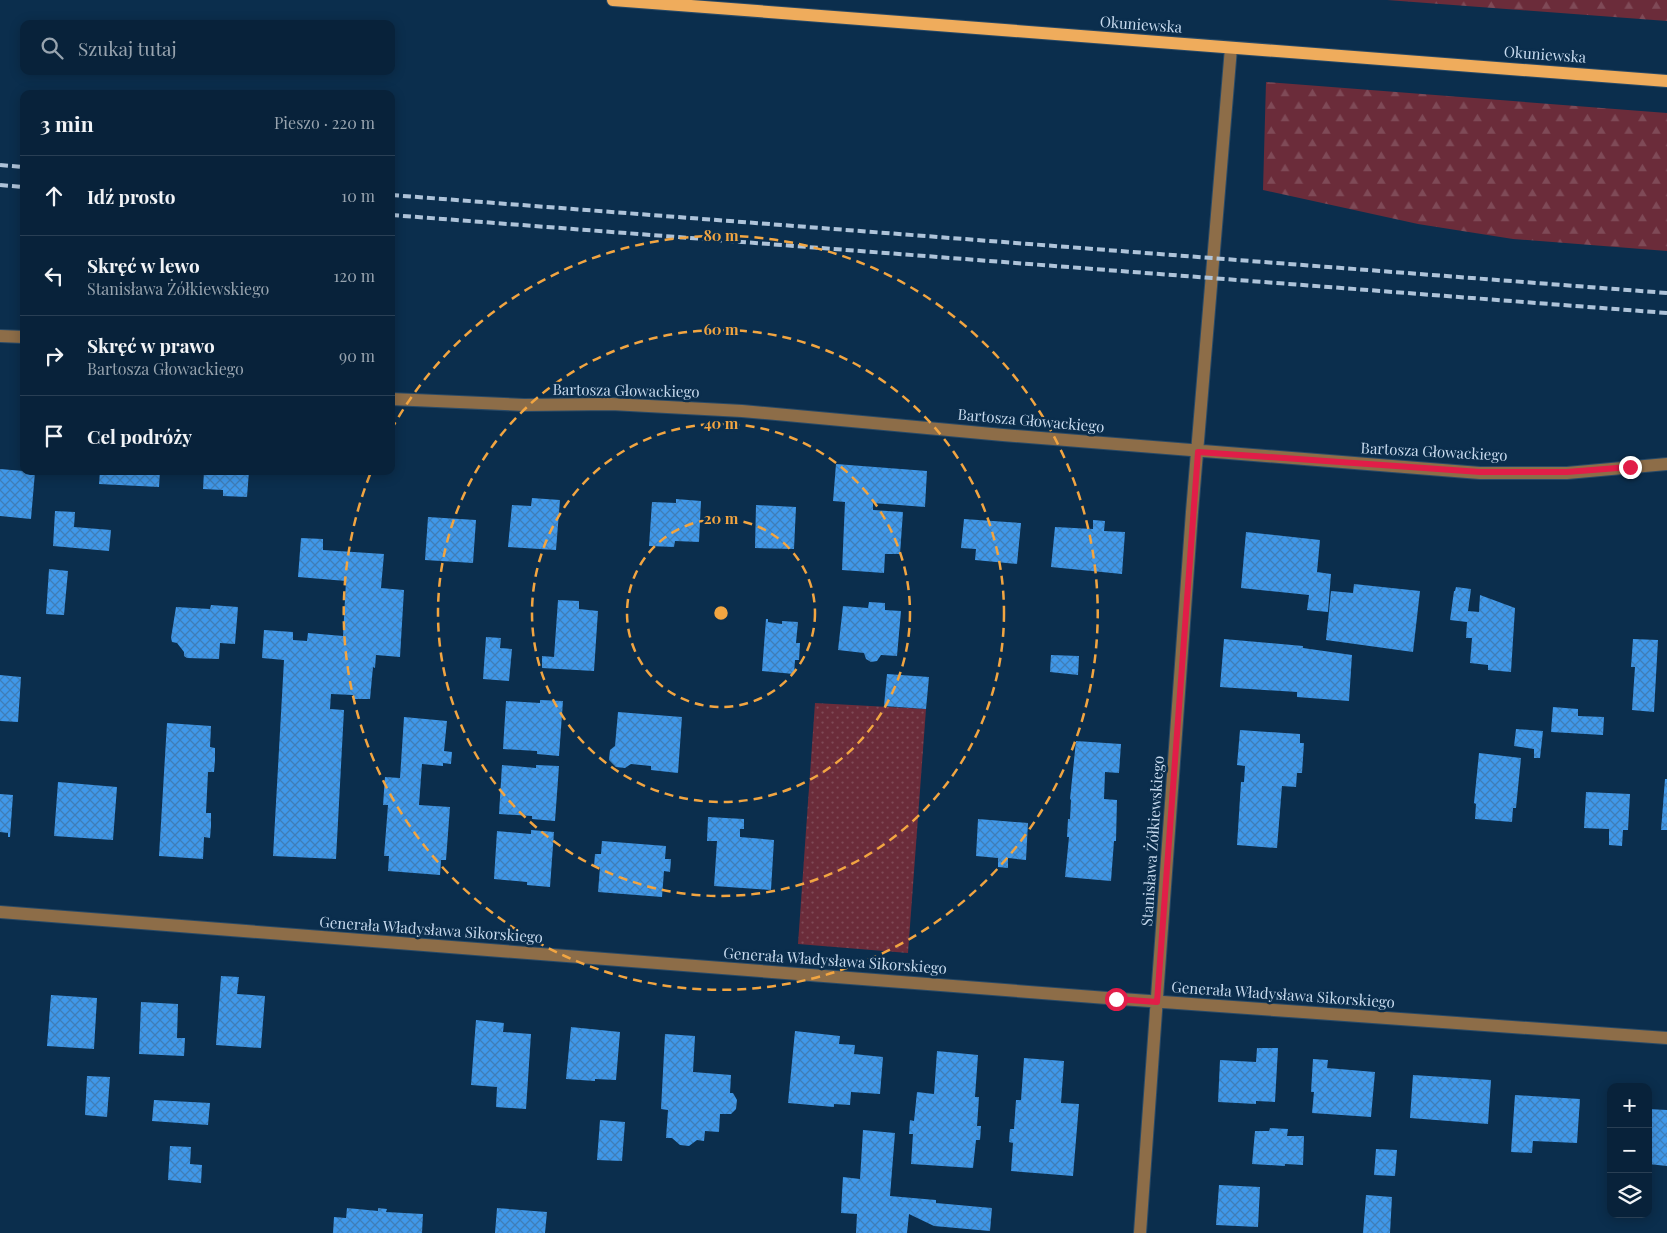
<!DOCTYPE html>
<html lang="pl">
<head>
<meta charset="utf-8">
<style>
	:root { --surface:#08223a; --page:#162f45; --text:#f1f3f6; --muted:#98a4af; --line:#293f54 }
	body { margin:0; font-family:"Playfair Display",serif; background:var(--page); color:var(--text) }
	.controls { position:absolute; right:15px; bottom:15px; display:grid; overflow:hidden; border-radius:10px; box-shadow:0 2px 12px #0003 }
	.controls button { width:45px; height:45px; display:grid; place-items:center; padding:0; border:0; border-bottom:1px solid var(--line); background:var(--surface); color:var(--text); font:25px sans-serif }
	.stop { position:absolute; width:15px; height:15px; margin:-11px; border:4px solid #e11d48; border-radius:50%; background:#fff }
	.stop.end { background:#e11d48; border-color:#fff; box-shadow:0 1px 5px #0008 }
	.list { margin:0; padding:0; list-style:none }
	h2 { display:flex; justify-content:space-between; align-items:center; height:65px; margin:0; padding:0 20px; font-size:21px }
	h2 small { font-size:16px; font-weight:400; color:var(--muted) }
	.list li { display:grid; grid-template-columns:32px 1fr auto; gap:15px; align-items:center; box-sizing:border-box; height:80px; padding:0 20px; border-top:1px solid var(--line) }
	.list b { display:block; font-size:19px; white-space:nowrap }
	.list p { margin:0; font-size:16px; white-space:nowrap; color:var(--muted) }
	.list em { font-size:16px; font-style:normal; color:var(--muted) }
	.icon { flex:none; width:28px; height:28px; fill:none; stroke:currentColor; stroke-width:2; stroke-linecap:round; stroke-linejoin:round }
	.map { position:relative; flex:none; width:1667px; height:1233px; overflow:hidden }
	.search { position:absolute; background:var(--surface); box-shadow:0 2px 12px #0003; left:20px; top:20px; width:375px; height:55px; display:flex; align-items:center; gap:12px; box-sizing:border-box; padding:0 18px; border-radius:10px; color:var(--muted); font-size:19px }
	.panel { position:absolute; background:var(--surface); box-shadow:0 2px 12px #0003; left:20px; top:90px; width:375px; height:385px; border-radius:10px }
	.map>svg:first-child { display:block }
	.grass { fill:url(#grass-dots) }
	.forest { fill:url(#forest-firs) }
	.building { fill:url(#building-cross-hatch) }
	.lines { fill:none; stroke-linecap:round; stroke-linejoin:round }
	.minor-casing { stroke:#294a67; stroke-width:14 }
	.major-casing { stroke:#294a67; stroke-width:14 }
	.minor { stroke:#8d6d48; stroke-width:12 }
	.major { stroke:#efac5c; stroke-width:12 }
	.rail { stroke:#aec3d9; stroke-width:4; stroke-dasharray:8 4; stroke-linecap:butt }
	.route { stroke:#e11d48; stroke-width:6 }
	.ring { fill:none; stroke:#f2a541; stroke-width:2.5; stroke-dasharray:9 6 }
	.labels { text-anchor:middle; stroke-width:5; stroke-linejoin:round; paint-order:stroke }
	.street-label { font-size:15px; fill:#c7daee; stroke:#0b2e4d }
	.centre { fill:#f2a541; stroke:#0b2e4d; stroke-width:2.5 }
	.ring-label { font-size:15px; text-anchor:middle; font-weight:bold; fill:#f2a541; stroke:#0b2e4d; stroke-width:5; stroke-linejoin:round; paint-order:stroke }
</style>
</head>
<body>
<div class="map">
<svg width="1667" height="1233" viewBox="0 0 1667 1233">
	<defs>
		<pattern id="grass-dots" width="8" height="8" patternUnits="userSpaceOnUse" patternTransform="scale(1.25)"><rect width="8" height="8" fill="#6b2c3a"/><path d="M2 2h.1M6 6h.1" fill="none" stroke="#7f4a57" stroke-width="1.8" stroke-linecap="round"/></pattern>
		<pattern id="forest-firs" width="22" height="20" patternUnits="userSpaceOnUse" patternTransform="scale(1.25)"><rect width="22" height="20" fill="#6b2c3a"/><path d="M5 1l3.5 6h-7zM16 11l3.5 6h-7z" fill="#7f4a57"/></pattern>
		<pattern id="building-cross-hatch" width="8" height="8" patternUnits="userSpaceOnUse" patternTransform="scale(1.25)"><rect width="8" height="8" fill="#4098e9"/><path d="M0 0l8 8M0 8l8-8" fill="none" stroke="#3f7eb8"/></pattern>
	</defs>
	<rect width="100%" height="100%" fill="#0b2e4d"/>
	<path class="grass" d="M815,703L926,709L908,953L798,944Z"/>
	<path class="forest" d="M1387,0H1667V21Z
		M1266,82L1667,113V251L1513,239L1418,224L1263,190Z"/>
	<path class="building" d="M836,464L927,471L925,507L873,503V510L903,512L900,554H885L884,573L842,570L845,502L833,501Z
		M0,469L35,472L31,519L0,516Z
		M100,471H160L159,487L99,484Z
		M204,471H249L247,497L223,496V490L203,489Z
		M532,498L560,500L556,550L508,547L512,505L531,506Z
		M676,499L701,501L699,542L675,541L674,547L649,546L652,502L676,503Z
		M756,505L796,507L794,549L755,548Z
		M55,511L75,512L74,527L111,530L109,551L53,546Z
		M428,517L476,520L473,563L425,560Z
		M964,519L1021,523L1017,564L975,560L976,549L961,548Z
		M1093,520L1105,521L1104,531L1125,532L1122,574L1051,567L1055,527L1093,529Z
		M1246,532L1320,540L1317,572L1331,574L1328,612L1307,610L1309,595L1241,588Z
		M301,538L323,539V550L384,554L381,588L404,590L400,657L376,655L375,668L373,667L370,699H353V695L331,694L330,709L344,710L336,859L273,856L284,660L262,658L264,630L293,632V640L307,641L308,633L343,636L346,581L298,577Z
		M49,569L68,571L64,615L46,614Z
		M1354,584L1420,591L1413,652L1326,640L1331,591L1353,593Z
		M1456,587L1471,589L1468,611L1479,612L1480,595L1515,608L1511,672L1488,670V665L1470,663L1472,638H1466L1467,622L1450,620L1454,591H1455Z
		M558,600L579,601V609L598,611L594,671L542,668V656L554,657Z
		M869,602L885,603V610L901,611L897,656L881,655L877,661L871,662L866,659L864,653L838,650L843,606L868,608Z
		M211,605L238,607L235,644L220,643L219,659L187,658L184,656V652L177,643L172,642L171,638L176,607L210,609Z
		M766,619H768V622L782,624V621L798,622L796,643H800L799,660H795L794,674L762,671Z
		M486,637L501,638L500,648L512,649L509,681L483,679Z
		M1224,639L1303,646V648L1352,655L1349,701L1297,697V692L1220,687Z
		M1633,639L1658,640L1654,712L1632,710L1635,667H1631Z
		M1051,655L1079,656L1078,675L1050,672Z
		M887,674L929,677L926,709L884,706Z
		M0,675L21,677L18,722L0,721Z
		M540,700L563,701L559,756L537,754V751L503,749L506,701L540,703Z
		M1553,707L1578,709V716L1604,717L1603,735L1551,732Z
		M618,712L682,717L678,773L651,770V766L631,764L625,768L616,767L609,760L610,750L615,746Z
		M404,717L447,721L444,751L452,752L451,764L443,763V766L422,764L419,805L450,807L446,860H441L440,875L388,871L389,856H384L388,805H383L385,777L400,778Z
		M167,723L211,726L210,747L215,748V760L214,772H208L206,813H211V826L210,838L204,837L203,859L159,856Z
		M1516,729L1543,731L1540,758H1534V749L1514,746Z
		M1240,730L1300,734V743H1304L1302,773H1297L1296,787L1282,786L1277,848L1237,845L1241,782H1244L1245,766L1237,765Z
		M1076,741L1121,744L1119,773L1105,772L1104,799L1117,800L1116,841H1114L1111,881L1065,877L1069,837H1067L1068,819H1070L1071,800L1070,799Z
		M1479,753L1521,758L1516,808H1513L1512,822L1475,819L1476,804L1474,803Z
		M502,765L536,768V765L559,766L555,821L532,819V816L499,814Z
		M1665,779H1667V830H1661Z
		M58,782L117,787L113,840L54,836Z
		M1586,792L1630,794L1628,830H1623L1622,846L1609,845V829L1584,828Z
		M0,794L13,795L10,837H8V833L0,832Z
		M708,817L744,819V829H740V837L774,840L771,890L714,886L717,841H707Z
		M978,819L1028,823L1026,860L1008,858V868L998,867V858L976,856Z
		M531,830L554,832L550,887L527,885V882L494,879L497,831L531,834Z
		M602,841L666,846L665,859H671L670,872L664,871L662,897L598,892L600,867L594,866L595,854H601Z
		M221,976L239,977L237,994L265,996L261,1048L216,1045Z
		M51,995L97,998L94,1049L47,1046Z
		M141,1002L178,1004L177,1038H185L184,1056L139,1054Z
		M476,1020L504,1023L503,1032L531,1034L526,1109L496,1107L497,1087L471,1085Z
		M571,1027L620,1032L616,1080L595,1079V1081L566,1079Z
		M795,1031L840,1036L839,1044L855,1045L854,1054L883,1057L880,1094L851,1092L850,1105L834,1104V1107L788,1103Z
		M665,1034L695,1036L693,1072L731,1075L730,1093H733L737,1100L736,1109L731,1114H720L719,1132L705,1131L704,1141L697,1140L689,1146L680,1145L672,1138H666L668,1110L661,1109Z
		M1257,1048H1278L1275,1102L1256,1101V1104L1218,1102L1220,1060L1256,1062Z
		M937,1051L978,1055L975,1097H979L977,1126H981L980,1140H976L973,1168L911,1164L913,1134H909L910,1120L914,1121L917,1092L934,1094Z
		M1024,1058L1064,1061L1061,1103L1079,1104L1073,1176L1011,1171L1013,1143L1009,1142L1010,1129H1014L1016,1100H1021Z
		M1313,1059L1328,1060L1327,1068L1375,1072L1371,1117L1312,1113L1314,1092H1311Z
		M1413,1075L1491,1080L1488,1124L1410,1118Z
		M87,1076L110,1077L107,1117L85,1115Z
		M1515,1095L1580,1099L1577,1143L1533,1141L1532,1153L1511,1152Z
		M154,1100L210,1103L208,1125L152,1121Z
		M1648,1109L1667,1110V1166L1648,1164Z
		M600,1120L625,1122L622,1161L597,1160Z
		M1270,1128L1288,1129L1287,1136H1304L1303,1165L1285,1164V1166L1252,1164L1255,1131H1269Z
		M863,1130L895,1133L890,1196L936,1200V1203L992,1208L990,1231L934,1226L909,1214L907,1233H856L857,1214L841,1213L842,1193L843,1177L860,1179Z
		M170,1146L191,1147L190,1164L202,1165L201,1183L168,1180Z
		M1376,1149L1397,1150L1395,1176L1374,1175Z
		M1219,1185L1260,1187L1258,1227L1216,1225Z
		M1366,1195L1392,1197L1390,1233H1363Z
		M347,1208L378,1211V1208L387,1209L386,1212L423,1214L422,1233H333L334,1217L346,1218Z
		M497,1208L547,1212L545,1233H495Z"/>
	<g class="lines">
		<defs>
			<path id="minor" d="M0,336L24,337
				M391,399L524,405L611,404L742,411L1003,435L1480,473H1567L1667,464
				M0,912L1107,998L1667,1038
				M1140,1233L1192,512L1231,48"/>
			<path id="major" d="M613,0L1667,81"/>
		</defs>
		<use href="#minor" class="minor-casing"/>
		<use href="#major" class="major-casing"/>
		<use href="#minor" class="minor"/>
		<use href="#major" class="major"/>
		<path class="rail" d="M0,165L24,167
			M0,185L24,187
			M391,195L1667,293
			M391,215L1667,313"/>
	</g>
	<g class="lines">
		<path class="route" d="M1116,999L1157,1002L1198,452L1480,472H1567L1630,467"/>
	</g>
	<g class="ring">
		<circle cx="721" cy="613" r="94"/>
		<circle cx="721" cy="613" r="189"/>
		<circle cx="721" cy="613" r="283"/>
		<path d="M391 430A377 377 0 1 1 371 472"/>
	</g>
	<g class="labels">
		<g class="street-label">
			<text transform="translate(1141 25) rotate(4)" y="5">Okuniewska</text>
			<text transform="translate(1545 55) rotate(4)" y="5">Okuniewska</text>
			<text transform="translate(626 391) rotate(1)" y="5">Bartosza Głowackiego</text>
			<text transform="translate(1031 421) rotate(5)" y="5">Bartosza Głowackiego</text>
			<text transform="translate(1434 452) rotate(3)" y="5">Bartosza Głowackiego</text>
			<text transform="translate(1153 841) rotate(-86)" y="5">Stanisława Żółkiewskiego</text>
			<text transform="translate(431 930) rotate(4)" y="5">Generała Władysława Sikorskiego</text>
			<text transform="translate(835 961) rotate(4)" y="5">Generała Władysława Sikorskiego</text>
			<text transform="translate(1283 995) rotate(4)" y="5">Generała Władysława Sikorskiego</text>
		</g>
	</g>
	<circle cx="721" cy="613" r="8" class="centre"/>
	<g class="ring-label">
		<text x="721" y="241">80 m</text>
		<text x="721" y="335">60 m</text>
		<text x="721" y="429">40 m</text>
		<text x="721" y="524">20 m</text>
	</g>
</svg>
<div class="controls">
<button>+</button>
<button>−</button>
<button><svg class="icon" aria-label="layers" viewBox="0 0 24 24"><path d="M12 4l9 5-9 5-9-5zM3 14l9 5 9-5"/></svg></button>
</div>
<div class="stop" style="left:1116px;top:999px"></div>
<div class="stop end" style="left:1630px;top:467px"></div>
<div class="search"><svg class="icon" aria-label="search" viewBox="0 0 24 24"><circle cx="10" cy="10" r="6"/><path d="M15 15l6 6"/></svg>Szukaj tutaj</div>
<section class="panel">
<h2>3 min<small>Pieszo · 220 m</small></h2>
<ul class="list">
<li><svg class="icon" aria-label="ahead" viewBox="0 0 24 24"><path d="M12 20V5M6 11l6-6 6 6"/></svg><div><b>Idź prosto</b></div><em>10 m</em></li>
<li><svg class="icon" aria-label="left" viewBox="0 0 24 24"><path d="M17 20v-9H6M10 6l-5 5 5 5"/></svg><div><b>Skręć w lewo</b><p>Stanisława Żółkiewskiego</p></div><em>120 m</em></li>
<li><svg class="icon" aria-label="right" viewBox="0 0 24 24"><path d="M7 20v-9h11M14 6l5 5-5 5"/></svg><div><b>Skręć w prawo</b><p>Bartosza Głowackiego</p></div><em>90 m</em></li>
<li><svg class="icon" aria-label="arrive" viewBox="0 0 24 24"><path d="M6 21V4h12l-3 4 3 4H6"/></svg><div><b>Cel podróży</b></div></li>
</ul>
</section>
</div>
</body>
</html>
